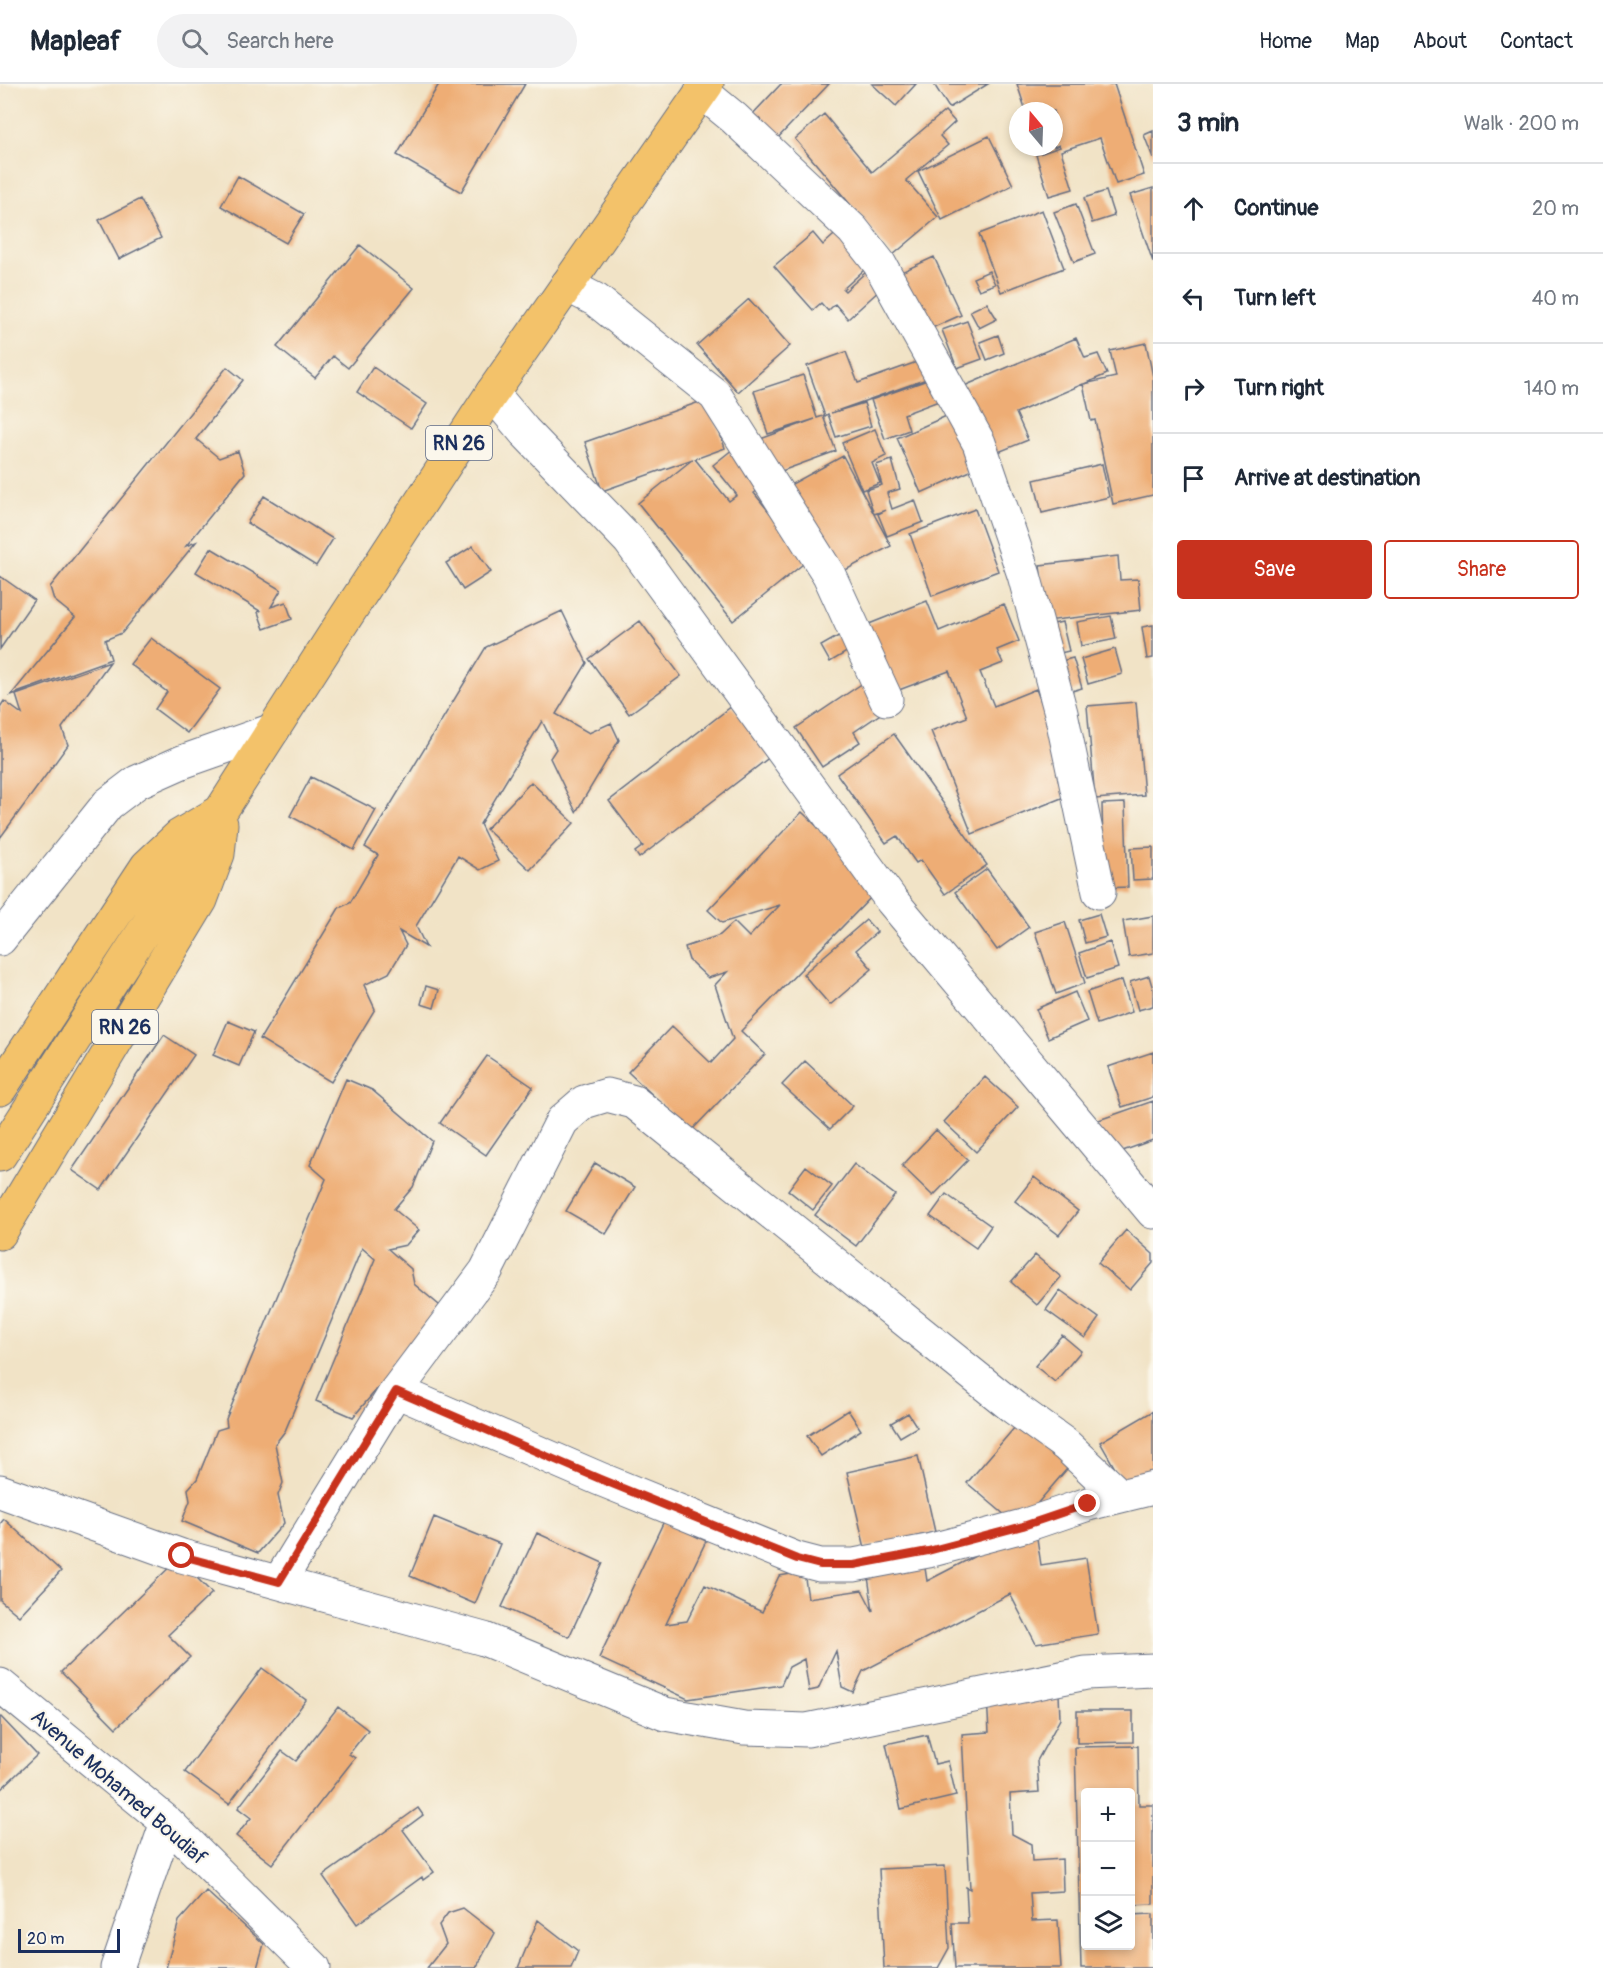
<!DOCTYPE html>
<html lang="en">
<head>
<meta charset="utf-8">
<style>
	:root { --surface:#fff; --page:#f2f2f3; --text:#1f2937; --muted:#747a83; --line:#e0e1e3; --accent:#c8321e }
	body { margin:0; font-family:Pangolin,sans-serif; background:var(--page); color:var(--text) }
	.controls { position:absolute; right:18px; bottom:18px; display:grid; overflow:hidden; border-radius:6px; box-shadow:0 3px 9px #0003 }
	.controls button { width:54px; height:54px; display:grid; place-items:center; padding:0; border:0; border-bottom:2px solid var(--line); background:var(--surface); color:var(--text); font:30px sans-serif }
	.compass { position:absolute; left:1009px; top:18px; width:54px; height:54px; border-radius:50%; background:var(--surface); box-shadow:0 3px 9px #0003; rotate:341deg }
	.scale { position:absolute; left:18px; bottom:15px; width:102px; box-sizing:border-box; padding-left:6px; border:3px solid #1b2f5e; border-top:0; font-size:16px; line-height:21px; white-space:nowrap; color:#1b2f5e; -webkit-text-stroke:4px #fbf7ec; paint-order:stroke }
	.stop { position:absolute; width:18px; height:18px; margin:-14px; border:4px solid #c8321e; border-radius:50%; background:#fff }
	.stop.end { background:#c8321e; border-color:#fff; box-shadow:0 2px 6px #0008 }
	.list { margin:0; padding:0; list-style:none }
	h2 { display:flex; justify-content:space-between; align-items:center; height:78px; margin:0; padding:0 24px; font-size:26px }
	h2 small { font-size:20px; font-weight:400; color:var(--muted) }
	.list li { display:grid; grid-template-columns:39px 1fr auto; gap:18px; align-items:center; box-sizing:border-box; height:90px; padding:0 24px; border-top:2px solid var(--line) }
	.list b { display:block; font-size:22px; white-space:nowrap }
	.list em { font-size:20px; font-style:normal; color:var(--muted) }
	.actions { display:flex; gap:12px; padding:18px 24px }
	.actions a { flex:1; padding:14px 0; border:2px solid var(--accent); border-radius:6px; text-align:center; font-size:21px; color:var(--accent) }
	.actions .main { background:var(--accent); color:#fff }
	.icon { flex:none; width:33px; height:33px; fill:none; stroke:currentColor; stroke-width:2; stroke-linecap:round; stroke-linejoin:round }
	.map { position:relative; flex:none; width:1153px; height:1884px; overflow:hidden }
	header { display:flex; align-items:center; gap:36px; box-sizing:border-box; height:84px; padding:0 30px; background:var(--surface); border-bottom:2px solid var(--line) }
	header strong { font-size:28px }
	nav { display:flex; gap:33px; margin-inline-start:auto; font-size:21px }
	.search { width:420px; height:54px; background:var(--page); display:flex; align-items:center; gap:15px; box-sizing:border-box; padding:0 21px; border-radius:33px; color:var(--muted); font-size:22px }
	main { display:flex }
	aside { flex:1; background:var(--surface) }
	.map>svg:first-child { display:block }
	.building { fill:#eead75 }
	.lines { fill:none; stroke-linecap:round; stroke-linejoin:round }
	.minor-casing { stroke:#666e82; stroke-width:35 }
	.major-casing { stroke:#666e82; stroke-width:35 }
	.minor { stroke:#fff; stroke-width:33 }
	.major { stroke:#f3c26a; stroke-width:33 }
	.route { stroke:#c8321e; stroke-width:8 }
	.labels { text-anchor:middle; stroke-width:4.5; stroke-linejoin:round; paint-order:stroke }
	.shield { fill:#fbf7ec; stroke:#5e6b89; stroke-width:1.5 }
	.shield-label { font-size:20px; font-weight:bold; fill:#1b2f5e }
	.street-label { font-size:21px; fill:#1b2f5e; stroke:#fbf7ec }
</style>
</head>
<body>
<header>
<strong>Mapleaf</strong>
<div class="search"><svg class="icon" aria-label="search" viewBox="0 0 24 24"><circle cx="10" cy="10" r="6"/><path d="M15 15l6 6"/></svg>Search here</div>
<nav><a>Home</a><a>Map</a><a>About</a><a>Contact</a></nav>
</header>
<main>
<div class="map">
<svg width="1153" height="1884" viewBox="0 0 1153 1884">
	<rect width="100%" height="100%" fill="#fbf7ec"/>
	<filter id="ink" filterUnits="userSpaceOnUse"><feTurbulence type="fractalNoise" baseFrequency=".0167" numOctaves="2"/><feDisplacementMap in="SourceGraphic" scale="12" xChannelSelector="R" yChannelSelector="G"/><feConvolveMatrix kernelMatrix="1 2 1 2 8 2 1 2 1" color-interpolation-filters="sRGB"/></filter>
	<filter id="wash" filterUnits="userSpaceOnUse"><feTurbulence type="fractalNoise" baseFrequency=".008" numOctaves="4" result="noise"/><feDisplacementMap in="SourceGraphic" scale="24" xChannelSelector="R" yChannelSelector="G"/><feGaussianBlur stdDeviation="1.35" result="paint"/><feColorMatrix in="noise" values="0 0 0 0 0 0 0 0 0 0 0 0 0 0 0 0 0 1.4 0 .05"/><feComposite in="paint" operator="in"/></filter>
	<g filter="url(#wash)">
		<rect width="100%" height="100%" fill="#f1e3c6"/>
		<g id="blocks">
			<path class="building" d="M439,0H525L461,108L397,71Z
				M781,0H829L774,58L748,35Z
				M872,0H916L896,22Z
				M938,0H988L949,24L935,2Z
				M1017,0H1114L1144,91L1116,100L1100,54L1061,67L1073,105L1049,112L1036,71L1060,63L1059,61L1054,63V27H1026Z
				M945,27L955,38L940,52L948,61L906,96L938,133L893,171L795,55L824,30L872,88Z
				M1153,47V74L1144,51Z
				M989,52L1013,101L942,136L918,87Z
				M238,92L304,130L286,159L221,122Z
				M1153,104V178L1130,111Z
				M1106,107L1114,132L1092,139L1084,114Z
				M140,115L161,154L119,175L99,136Z
				M1076,120L1095,170L1074,178L1054,128Z
				M1042,126L1064,184L1001,208L979,150Z
				M843,143L874,177L843,205L845,207L866,188L881,205L848,235L835,220L828,227L821,219L813,226L774,182L813,149L823,161Z
				M360,161L414,204L348,284L333,272L315,294L277,263Z
				M934,173L961,231L925,247L899,189Z
				M989,187L995,200L979,206L973,194Z
				M749,215L790,262L738,308L697,261Z
				M987,219L997,235L979,244L970,227Z
				M967,237L982,275L957,284L942,246Z
				M998,251L1004,269L987,276L980,258Z
				M1076,254L1085,274L1098,270L1107,290L1084,300L1116,293L1110,267L1146,259L1153,293V411L1113,420L1095,336L1091,337L1083,300L1016,329L1028,356L991,371L962,303Z
				M846,268L858,299L928,274L935,292L831,329L864,319L871,342L836,353L828,330L825,332L807,282Z
				M227,283L243,296L196,355L219,374L238,367L245,389L186,462L196,458L122,549L105,556L111,575L11,611L75,533L54,516L50,503Z
				M373,283L427,320L411,344L357,308Z
				M803,291L817,334L823,332L836,367L768,392L755,357L815,335L768,350L754,307Z
				M936,293L944,315L904,330L909,346L885,355L871,316Z
				M708,315L725,364L695,375L729,417L737,411L713,381L733,365L763,402L754,409L808,476L733,537L638,419L693,375L602,407L585,358Z
				M953,329L977,384L921,409L897,354Z
				M875,345L886,372L872,379L880,399L862,406L842,359Z
				M843,372L891,462L838,490L790,401Z
				M892,376L900,405L887,409L892,425L915,416L923,438L887,452L878,430L886,426L874,430L866,406L882,401L876,381Z
				M1102,380L1109,413L1042,429L1034,396Z
				M264,412L333,455L316,482L247,439Z
				M975,425L998,487L932,512L910,450Z
				M473,462L491,488L463,506L446,479Z
				M211,464L281,506L271,523L286,518L292,535L264,545L258,528L260,527L196,488Z
				M1118,472L1120,496L1138,495L1141,526L1046,537L1040,481Z
				M0,492L34,516L0,565Z
				M927,517L939,547L1004,520L1019,557L997,566L1003,579L980,588L994,622L1036,605L1046,631L1069,711L972,750L931,647L967,633L949,587L891,609L864,542Z
				M562,527L587,579L556,630L589,649L611,639L619,656L576,728L550,674L556,665L542,637L480,740L498,777L480,786L458,772L416,842L426,863L399,847L406,861L389,889L364,901L375,925L331,998L260,955L339,824L350,819L378,771L365,763L486,563Z
				M1111,532L1116,555L1081,562L1077,538Z
				M640,537L681,592L629,630L589,575Z
				M1062,538L1069,567L1047,572L1041,543Z
				M1153,541V574L1147,575L1142,543Z
				M842,550L850,566L830,578L821,562Z
				M151,554L220,605L187,649L155,625L167,608L130,580Z
				M1115,565L1122,590L1088,600L1081,575Z
				M1073,574L1082,604L1059,611L1050,580Z
				M110,578L62,644L68,661L0,754V623L4,617L22,630L16,611Z
				M869,595L889,624L854,648L860,658L822,683L796,644Z
				M1136,618L1144,711L1095,715L1087,622Z
				M732,622L771,672L639,774L635,768L643,762L609,717Z
				M894,650L987,781L945,810L921,776L916,779L897,752L886,759L837,690Z
				M311,693L376,726L354,766L290,732Z
				M531,698L574,739L530,786L486,745Z
				M1125,719L1128,803L1104,804L1102,720Z
				M802,728L861,785L874,810L741,947L765,970L691,1047L628,988L672,942L711,979L733,955L715,901L727,888L708,894L689,876L685,863L720,851L734,838L749,853L780,821L722,839L708,826Z
				M1153,763V795L1133,796L1131,764Z
				M987,785L1029,843L997,866L955,808Z
				M1099,830L1106,853L1085,859L1079,836Z
				M1153,832V869L1129,873L1123,837Z
				M866,836L877,848L856,866L872,885L830,921L803,890Z
				M1065,838L1085,899L1056,910L1035,848Z
				M1110,858L1118,884L1087,894L1079,869Z
				M1149,892L1153,905V922L1138,926L1130,898Z
				M1122,896L1132,928L1097,940L1087,908Z
				M426,902L439,906L434,924L421,920Z
				M1075,908L1087,937L1048,954L1036,925Z
				M228,937L254,948L239,982L213,971Z
				M164,951L194,971L101,1106L72,1086Z
				M1153,968V1013L1122,1023L1108,983Z
				M487,972L533,1003L486,1071L440,1039Z
				M805,977L853,1022L830,1045L782,1001Z
				M985,993L1018,1023L976,1068L944,1038Z
				M346,995L372,1006L432,1057L413,1103L394,1125L419,1146L406,1161L388,1165L411,1185L414,1200L445,1226L353,1333L316,1317L375,1175L362,1164L285,1347L275,1360L283,1399L278,1411L284,1439L258,1469L182,1437L190,1417L188,1405L197,1395L217,1346L227,1343L226,1335L326,1095L310,1081Z
				M1153,1017V1056L1109,1072L1096,1037Z
				M936,1046L968,1076L933,1112L902,1082Z
				M595,1079L635,1103L606,1150L566,1127Z
				M854,1080L895,1111L856,1162L815,1131Z
				M806,1082L832,1102L813,1126L788,1106Z
				M1034,1093L1078,1127L1059,1151L1015,1117Z
				M946,1110L991,1142L976,1164L930,1132Z
				M1126,1146L1153,1170V1179L1130,1206L1098,1179Z
				M1035,1171L1061,1193L1037,1221L1011,1198Z
				M1060,1206L1099,1234L1085,1254L1046,1226Z
				M1062,1251L1081,1267L1055,1298L1035,1282Z
				M848,1326L861,1346L821,1372L807,1352Z
				M1153,1327V1393L1128,1407L1100,1358Z
				M908,1329L917,1343L900,1353L891,1339Z
				M1021,1336L1072,1379L1018,1442L967,1399Z
				M918,1372L935,1448L865,1464L847,1388Z
				M434,1433L500,1460L475,1520L410,1492Z
				M4,1435L61,1487L19,1532L0,1516V1440Z
				M664,1437L706,1457L666,1540L687,1537L705,1501L762,1528L779,1492L804,1488L808,1514L862,1506L873,1527L866,1479L923,1471L927,1497L1035,1441L1041,1481L1086,1474L1098,1550L1036,1560L1010,1510L863,1587L853,1608L842,1603L836,1567L818,1605L809,1607L804,1575L789,1583L781,1601L688,1615L599,1574Z
				M537,1449L603,1479L569,1553L502,1523Z
				M178,1475L212,1509L168,1551L190,1573L116,1644L61,1588Z
				M262,1584L306,1616L229,1720L185,1688Z
				M1059,1609L1060,1635L1037,1677L1039,1708L1010,1710L1012,1750L1031,1760L1032,1777L1062,1775L1063,1807L1030,1809L1032,1837L1058,1836L1061,1884H955L952,1839H968L966,1803L970,1805L962,1650L989,1648L987,1613Z
				M338,1623L368,1646L349,1670L355,1674L272,1780L236,1752L251,1734L238,1724L282,1667L296,1677Z
				M1077,1627H1133V1658L1077,1659Z
				M0,1632L37,1671L0,1706Z
				M927,1651L935,1680L948,1677L956,1712L901,1725L886,1660Z
				M1138,1662L1139,1721H1153V1820L1130,1821V1708H1086V1862H1130V1831L1153,1830V1884H1081L1075,1663Z
				M418,1724L423,1731L403,1746L434,1788L423,1796L422,1793L357,1840L323,1792Z
				M945,1782L949,1864L938,1884H884L879,1785Z
				M206,1807L264,1860L257,1884H166L179,1837Z
				M463,1824L495,1849L476,1884H427L446,1860L439,1841L448,1829Z
				M538,1836L578,1867L571,1884H518Z"/>
		</g>
	</g>
	<g filter="url(#ink)">
		<use href="#blocks" fill-opacity="0" stroke="#666e82" stroke-width="1.5"/>
		<g class="lines">
			<defs>
				<path id="minor" d="M701,7L734,34L853,146L879,179L979,359L1024,491L1061,629L1099,808
					M567,201L596,216L715,311L829,491L886,615
					M492,309L524,347L629,456L892,817L1153,1128
					M0,855L108,720L137,698L182,678L273,646
					M396,1307L486,1187L562,1037L584,1018L607,1011L634,1018L1013,1323L1066,1361L1120,1412
					M0,1407L182,1472L484,1555L665,1630L744,1644L807,1646L1086,1589L1153,1586
					M279,1498L396,1307L600,1395L797,1475L820,1481H854L928,1467L1023,1442L1088,1420L1153,1404
					M0,1601L167,1738L314,1884
					M117,1884L167,1738"/>
				<path id="major" d="M0,1005L147,782L179,752L218,729
					M0,1071L332,554L492,309L707,0
					M0,1149L201,816L218,770L221,740"/>
			</defs>
			<use href="#minor" class="minor-casing"/>
			<use href="#major" class="major-casing"/>
			<use href="#minor" class="minor"/>
			<use href="#major" class="major"/>
		</g>
	</g>
	<g class="lines" filter="url(#ink)">
		<path class="route" d="M182,1472L279,1498L396,1307L600,1395L797,1475L820,1481H854L928,1467L1023,1442L1088,1420"/>
	</g>
	<g class="labels">
		<g class="shield">
			<rect x="426" y="342" width="66" height="34" rx="4.5"/>
			<rect x="92" y="926" width="66" height="34" rx="4.5"/>
		</g>
		<g class="shield-label">
			<text x="459" y="366">RN 26</text>
			<text x="125" y="950">RN 26</text>
		</g>
		<g class="street-label">
			<text transform="translate(119 1703) rotate(41)" y="7">Avenue Mohamed Boudiaf</text>
		</g>
	</g>
</svg>
<div class="controls">
<button>+</button>
<button>−</button>
<button><svg class="icon" aria-label="layers" viewBox="0 0 24 24"><path d="M12 4l9 5-9 5-9-5zM3 14l9 5 9-5"/></svg></button>
</div>
<svg class="compass" viewBox="-18 -18 36 36"><path d="M0-13l5 13h-10z" fill="#e53935"/><path d="M0 13l5-13h-10z" fill="#747a83"/></svg>
<div class="scale">20 m</div>
<div class="stop" style="left:182px;top:1472px"></div>
<div class="stop end" style="left:1088px;top:1420px"></div>
</div>
<aside>
<h2>3 min<small>Walk · 200 m</small></h2>
<ul class="list">
<li><svg class="icon" aria-label="ahead" viewBox="0 0 24 24"><path d="M12 20V5M6 11l6-6 6 6"/></svg><div><b>Continue</b></div><em>20 m</em></li>
<li><svg class="icon" aria-label="left" viewBox="0 0 24 24"><path d="M17 20v-9H6M10 6l-5 5 5 5"/></svg><div><b>Turn left</b></div><em>40 m</em></li>
<li><svg class="icon" aria-label="right" viewBox="0 0 24 24"><path d="M7 20v-9h11M14 6l5 5-5 5"/></svg><div><b>Turn right</b></div><em>140 m</em></li>
<li><svg class="icon" aria-label="arrive" viewBox="0 0 24 24"><path d="M6 21V4h12l-3 4 3 4H6"/></svg><div><b>Arrive at destination</b></div></li>
</ul>
<div class="actions"><a class="main">Save</a><a>Share</a></div>
</aside>
</main>
</body>
</html>
